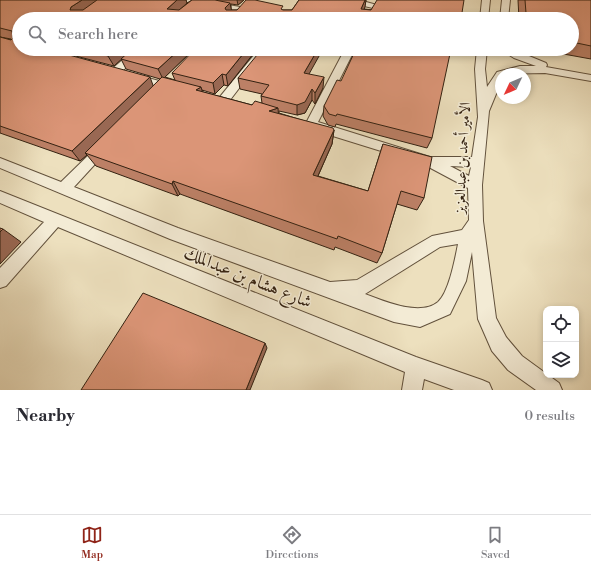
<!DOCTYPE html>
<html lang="en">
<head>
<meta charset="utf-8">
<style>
	:root { --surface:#fff; --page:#f2f2f3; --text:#2b2b33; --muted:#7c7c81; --line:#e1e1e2; --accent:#8f2418 }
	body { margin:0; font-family:"Libre Bodoni",Amiri,serif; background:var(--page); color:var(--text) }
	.controls { position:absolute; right:12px; bottom:12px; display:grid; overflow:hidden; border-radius:8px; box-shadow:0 2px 6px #0003 }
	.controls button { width:36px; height:36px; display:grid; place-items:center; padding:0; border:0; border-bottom:1px solid var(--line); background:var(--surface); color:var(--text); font:20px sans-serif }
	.compass { position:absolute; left:495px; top:68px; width:36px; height:36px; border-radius:50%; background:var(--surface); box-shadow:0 2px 6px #0003; rotate:226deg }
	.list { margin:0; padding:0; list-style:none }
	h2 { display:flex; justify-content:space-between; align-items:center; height:52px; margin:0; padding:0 16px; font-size:17px }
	h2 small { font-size:13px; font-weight:400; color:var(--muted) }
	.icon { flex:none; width:22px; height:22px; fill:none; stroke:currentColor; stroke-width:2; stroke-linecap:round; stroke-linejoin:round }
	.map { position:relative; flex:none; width:591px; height:390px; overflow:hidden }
	.search { position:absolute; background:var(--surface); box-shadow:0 2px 6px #0003; left:12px; right:12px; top:12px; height:44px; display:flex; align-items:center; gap:10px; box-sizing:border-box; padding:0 14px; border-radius:22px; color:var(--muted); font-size:15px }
	.sheet { height:124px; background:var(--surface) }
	nav { display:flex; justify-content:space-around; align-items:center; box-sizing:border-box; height:56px; border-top:1px solid var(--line); background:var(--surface); font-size:11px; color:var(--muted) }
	nav a { display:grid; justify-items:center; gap:2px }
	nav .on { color:var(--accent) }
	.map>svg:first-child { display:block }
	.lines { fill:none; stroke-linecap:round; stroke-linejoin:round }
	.minor-casing { stroke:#62513c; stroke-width:2 }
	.minor { fill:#f3ebd5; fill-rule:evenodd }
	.wall { fill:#bc8066; stroke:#332111 }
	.shaded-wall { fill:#996853; stroke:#332111 }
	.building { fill:#db9577; stroke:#332111 }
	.labels { text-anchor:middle; stroke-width:3; stroke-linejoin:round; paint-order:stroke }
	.street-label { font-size:15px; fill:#332111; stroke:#f3ebd5 }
	.near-street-label { font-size:18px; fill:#332111; stroke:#f3ebd5 }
</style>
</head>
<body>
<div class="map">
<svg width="591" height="390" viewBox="0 0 591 390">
	<rect width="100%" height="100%" fill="#ede0be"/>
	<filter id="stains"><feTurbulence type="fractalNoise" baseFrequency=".005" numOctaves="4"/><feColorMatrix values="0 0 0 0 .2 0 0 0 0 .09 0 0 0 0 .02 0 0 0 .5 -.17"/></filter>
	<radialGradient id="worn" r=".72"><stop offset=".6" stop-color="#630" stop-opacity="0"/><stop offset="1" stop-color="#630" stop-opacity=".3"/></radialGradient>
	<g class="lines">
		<defs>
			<path id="minor" d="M183,0H200L240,7L244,10L240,13L187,2Z
				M342,0H359L377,5L373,8L346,2Z
				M482,0H490L488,19H480Z
				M502,0H510L508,19H500Z
				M135,49H146L119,74H111L110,72L111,70Z
				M259,49H269L227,104H219L217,101L219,98Z
				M345,49H355L318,122L430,157H472L478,117L475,69L477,49H487L485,69L487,87L497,72L520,66H536L514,58L500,49H512L546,63L547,65L546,67L591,75V81L545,73L501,74V82L489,111L482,185L483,221L496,318L506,337L522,356L559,383L562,390H536L508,370L492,351L478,319L472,252L466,281L450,314L420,327L394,322L170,239L0,168V158L61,182L100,144H108L110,147L108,150L74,187L178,228L330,282L357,280L432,236L462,230L469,220L468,188L423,164L307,128L305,125ZM450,166L471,167L469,176ZM458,244C455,259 449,292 438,302C420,317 384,301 365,294L440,247Z
				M133,74L178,86L179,88L174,91L129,79L128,77L129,75Z
				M0,191L416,357L482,380L489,383L492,390H454L424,379L422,390H402L405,372L58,227L6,286L0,288V268L44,222L0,203Z"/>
		</defs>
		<use href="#minor" class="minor-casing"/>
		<use href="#minor" class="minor"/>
	</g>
	<path class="wall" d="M0,0H186L187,3L192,0H244L238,5L231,4V10H292L299,0H366L364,9L461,19H19V49L153,86L160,79L126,69L121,59L114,66L49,49H194L165,77L175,80L172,73L257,49L228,86L224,85L215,94L202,90L203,92L252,105L262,103L261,96L262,94L240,89L238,78L309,74L323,88L315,104L312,100L305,113L297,115L279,111V113L334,130L332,144L318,176L368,191L383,144L424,198L417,210L397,204L382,253L377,263L335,247L334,250L180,194L178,196L96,166L87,155L80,161L0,133V37L11,40V39L0,37Z
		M518,0H591V59L536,49H572V19H519Z
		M341,81L432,138L427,148L336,124L335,127L328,125L323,116L324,106Z"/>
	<path class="shaded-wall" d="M82,0H101L76,18L70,10L71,7Z
		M177,0H186L187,3L170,19L167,9Z
		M237,0H244L238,5Z
		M365,0H366L365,7L360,19L361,9Z
		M230,3L232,13L227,18L225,8Z
		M116,49H133L114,66L108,56Z
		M180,49H194L163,79L158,69Z
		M247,49H257L228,86L226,75Z
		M318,49H323L304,83V73Z
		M222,74L224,85L215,94L213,83Z
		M150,77L154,88L85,153L87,155L80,161L72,151Z
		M324,77L323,88L315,104V93Z
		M201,87L205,101L196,90Z
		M312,89V100L305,113L297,115V105Z
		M278,108L279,122L269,111Z
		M334,130L332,144L313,187V175Z
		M173,181L180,194L178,196L172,184Z
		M3,229L21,242L0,264V232Z
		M265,343L267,348L250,390H246Z"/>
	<path class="building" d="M0,0H82L71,7L70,10H83L97,0H177L167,9L179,10L192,0H215L230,3L225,8L226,10H237L246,0H255L283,6L281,9L283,10H292L299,0H365L361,9L371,10L377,0H464L461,19H19V37H18L19,38V49H47L150,77L72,151L0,126V37L11,40L13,38L12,31L0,28Z
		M525,0H591V46L572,42V19H527V14L526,13Z
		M82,49H116L108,56Z
		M132,49H180L158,69L121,59Z
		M195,49H247L226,75L222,74L213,83L172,73Z
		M262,49H318L304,73L324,77L315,93L312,89L305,102L297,105L261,96L269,85L238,78Z
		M356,49H451L432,138L337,114L336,116L329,114L324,106L337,80L341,81Z
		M162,77L201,87L196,90L252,105L255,101L278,108L269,111L333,128L334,130L313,175L368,191L383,144L432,157L424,198L401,191L382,253L338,236L337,239L173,181L172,184L85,153Z
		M0,228L3,229L0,232Z
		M143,293L265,343L246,390H81Z"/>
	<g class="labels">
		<g class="street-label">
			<text transform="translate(462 158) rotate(-87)" y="5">الأمير أحمد بن عبدالعزيز</text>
		</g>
		<g class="near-street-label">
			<text transform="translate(248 277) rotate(22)" y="6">شارع هشام بن عبدالملك</text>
		</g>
	</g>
	<rect width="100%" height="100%" filter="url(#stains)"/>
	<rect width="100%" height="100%" fill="url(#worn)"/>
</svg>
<div class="controls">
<button><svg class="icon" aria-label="locate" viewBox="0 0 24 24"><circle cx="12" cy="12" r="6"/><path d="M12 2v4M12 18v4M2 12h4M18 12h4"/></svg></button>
<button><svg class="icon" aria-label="layers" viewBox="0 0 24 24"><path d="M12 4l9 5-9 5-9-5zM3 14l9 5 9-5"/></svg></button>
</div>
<svg class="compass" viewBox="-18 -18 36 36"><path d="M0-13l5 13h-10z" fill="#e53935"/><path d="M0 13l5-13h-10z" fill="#7c7c81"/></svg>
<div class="search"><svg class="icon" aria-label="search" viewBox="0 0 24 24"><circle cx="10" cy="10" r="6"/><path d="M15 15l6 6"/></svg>Search here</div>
</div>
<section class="sheet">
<h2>Nearby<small>0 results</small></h2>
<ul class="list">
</ul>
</section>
<nav>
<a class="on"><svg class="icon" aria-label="map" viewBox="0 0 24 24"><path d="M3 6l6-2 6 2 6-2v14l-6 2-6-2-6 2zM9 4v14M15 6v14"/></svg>Map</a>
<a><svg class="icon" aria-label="directions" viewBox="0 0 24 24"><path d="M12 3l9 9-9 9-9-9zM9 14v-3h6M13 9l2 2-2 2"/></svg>Directions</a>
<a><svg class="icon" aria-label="saved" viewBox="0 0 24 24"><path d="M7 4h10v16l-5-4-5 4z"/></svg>Saved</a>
</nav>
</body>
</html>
